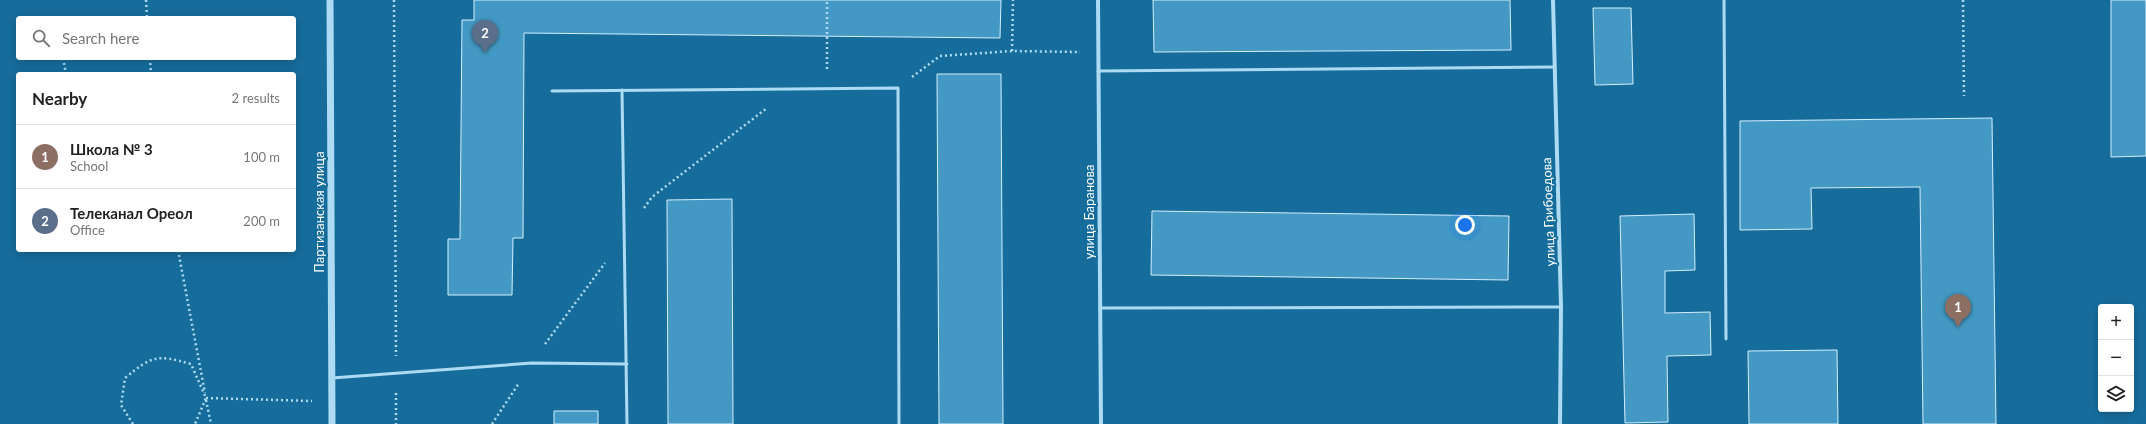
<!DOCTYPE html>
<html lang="en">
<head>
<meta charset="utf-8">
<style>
	:root { --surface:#fff; --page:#f6f6f6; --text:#222; --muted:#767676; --line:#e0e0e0; --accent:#856544 }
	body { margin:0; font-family:Lato,sans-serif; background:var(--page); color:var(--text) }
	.controls { position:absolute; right:12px; bottom:12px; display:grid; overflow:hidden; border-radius:4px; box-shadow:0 2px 10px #0003 }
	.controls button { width:36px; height:36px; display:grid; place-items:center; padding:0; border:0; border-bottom:1px solid var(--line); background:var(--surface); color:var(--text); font:20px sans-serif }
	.you { position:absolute; left:1465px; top:225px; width:14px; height:14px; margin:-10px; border:3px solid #fff; border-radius:50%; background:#1a73e8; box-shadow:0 0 0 6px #1a73e833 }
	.badge { display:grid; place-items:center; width:26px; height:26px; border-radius:50%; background:var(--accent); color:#fff; font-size:13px; font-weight:700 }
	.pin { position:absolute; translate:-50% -33px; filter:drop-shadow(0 1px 2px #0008) }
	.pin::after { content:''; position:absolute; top:21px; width:14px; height:12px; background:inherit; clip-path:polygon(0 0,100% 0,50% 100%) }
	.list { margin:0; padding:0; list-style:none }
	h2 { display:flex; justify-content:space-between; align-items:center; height:52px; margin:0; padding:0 16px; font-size:17px }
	h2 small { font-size:13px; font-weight:400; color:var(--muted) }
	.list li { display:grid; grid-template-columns:26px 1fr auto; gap:12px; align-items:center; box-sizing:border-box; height:64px; padding:0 16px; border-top:1px solid var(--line) }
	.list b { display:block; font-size:15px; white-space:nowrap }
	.list p { margin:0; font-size:13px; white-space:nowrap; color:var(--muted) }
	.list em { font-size:13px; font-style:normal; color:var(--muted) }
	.icon { flex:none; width:22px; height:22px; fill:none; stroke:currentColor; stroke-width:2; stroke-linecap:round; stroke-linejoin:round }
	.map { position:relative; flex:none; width:2146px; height:424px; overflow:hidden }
	.search { position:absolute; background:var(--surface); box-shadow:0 2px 10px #0003; left:16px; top:16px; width:280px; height:44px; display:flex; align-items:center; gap:10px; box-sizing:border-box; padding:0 14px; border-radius:4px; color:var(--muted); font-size:15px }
	.panel { position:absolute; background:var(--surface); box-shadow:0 2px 10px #0003; left:16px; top:72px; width:280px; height:180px; border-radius:4px }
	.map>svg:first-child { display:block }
	.building { fill:#4399c4; stroke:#d4effd }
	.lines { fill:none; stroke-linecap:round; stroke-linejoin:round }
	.path { stroke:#acdbf3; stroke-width:2.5; stroke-dasharray:2 3; stroke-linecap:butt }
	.service { stroke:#acdbf3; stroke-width:3 }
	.minor { stroke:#acdbf3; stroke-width:4 }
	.tertiary { stroke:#acdbf3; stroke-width:7 }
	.labels { text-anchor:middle; stroke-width:4; stroke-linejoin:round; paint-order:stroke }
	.street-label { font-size:13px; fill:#fff; stroke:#166d9c }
</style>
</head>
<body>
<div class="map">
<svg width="2146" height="424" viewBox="0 0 2146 424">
	<rect width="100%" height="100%" fill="#166d9c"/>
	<path class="building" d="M474,0H1001L1000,38L524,33L523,238H513L512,295H448V239H460L462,20H474Z
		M1153,0H1510L1511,50L1154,52Z
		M2111,0H2146V156L2111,157Z
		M1593,8H1631L1633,84L1595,85Z
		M937,74H1001L1003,424H939Z
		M1992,118L1996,424H1923L1920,187L1811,188L1812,229L1740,230V121Z
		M732,199L733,424H668L667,200Z
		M1152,211L1509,216L1508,280L1151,275Z
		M1694,214L1695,270L1665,271V313L1710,312L1711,355L1667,356L1668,422L1625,423L1620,216Z
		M1837,350L1838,424H1749L1748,351Z
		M554,411H598V424H554Z"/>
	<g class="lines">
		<path class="path" d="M146,0L147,18
			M394,0L396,356
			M1963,0L1964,96
			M1012,51L1013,0
			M63,58L66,74
			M150,58L151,74
			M827,69V0
			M912,77L940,56L1012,51L1080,52
			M644,208L652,197L767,108
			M178,250L205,393
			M545,344L605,263
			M396,393V424
			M206,398L312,401
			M206,400L211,424
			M133,424L121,405L125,378C152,356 156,354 191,364L206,398L195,424
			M492,424L519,383"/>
		<path class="service" d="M1724,0L1726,339
			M1098,71L1554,67
			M622,90L627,424
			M552,91L898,88L899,424
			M1100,308L1561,307
			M332,378L532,363L627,364"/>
		<path class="minor" d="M1098,0L1101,424
			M1553,0L1561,307L1560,424"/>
		<path class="tertiary" d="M330,0L332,424"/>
	</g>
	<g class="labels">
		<g class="street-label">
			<text transform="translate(319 212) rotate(-90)" y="5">Партизанская улица</text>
			<text transform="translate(1089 212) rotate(-90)" y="5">улица Баранова</text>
			<text transform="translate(1548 212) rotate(-92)" y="5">улица Грибоедова</text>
		</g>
	</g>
</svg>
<div class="controls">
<button>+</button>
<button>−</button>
<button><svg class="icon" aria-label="layers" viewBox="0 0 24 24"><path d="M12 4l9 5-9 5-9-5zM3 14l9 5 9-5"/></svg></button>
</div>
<div class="you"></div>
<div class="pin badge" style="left:1958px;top:327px;background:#8d6e63">1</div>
<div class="pin badge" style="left:485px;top:53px;background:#5c6f8a">2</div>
<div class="search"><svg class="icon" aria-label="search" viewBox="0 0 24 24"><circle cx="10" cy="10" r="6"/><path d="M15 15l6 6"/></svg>Search here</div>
<section class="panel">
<h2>Nearby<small>2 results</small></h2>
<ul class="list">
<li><span class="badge" style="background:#8d6e63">1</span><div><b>Школа № 3</b><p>School</p></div><em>100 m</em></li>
<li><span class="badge" style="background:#5c6f8a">2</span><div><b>Телеканал Ореол</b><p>Office</p></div><em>200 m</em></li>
</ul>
</section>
</div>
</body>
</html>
